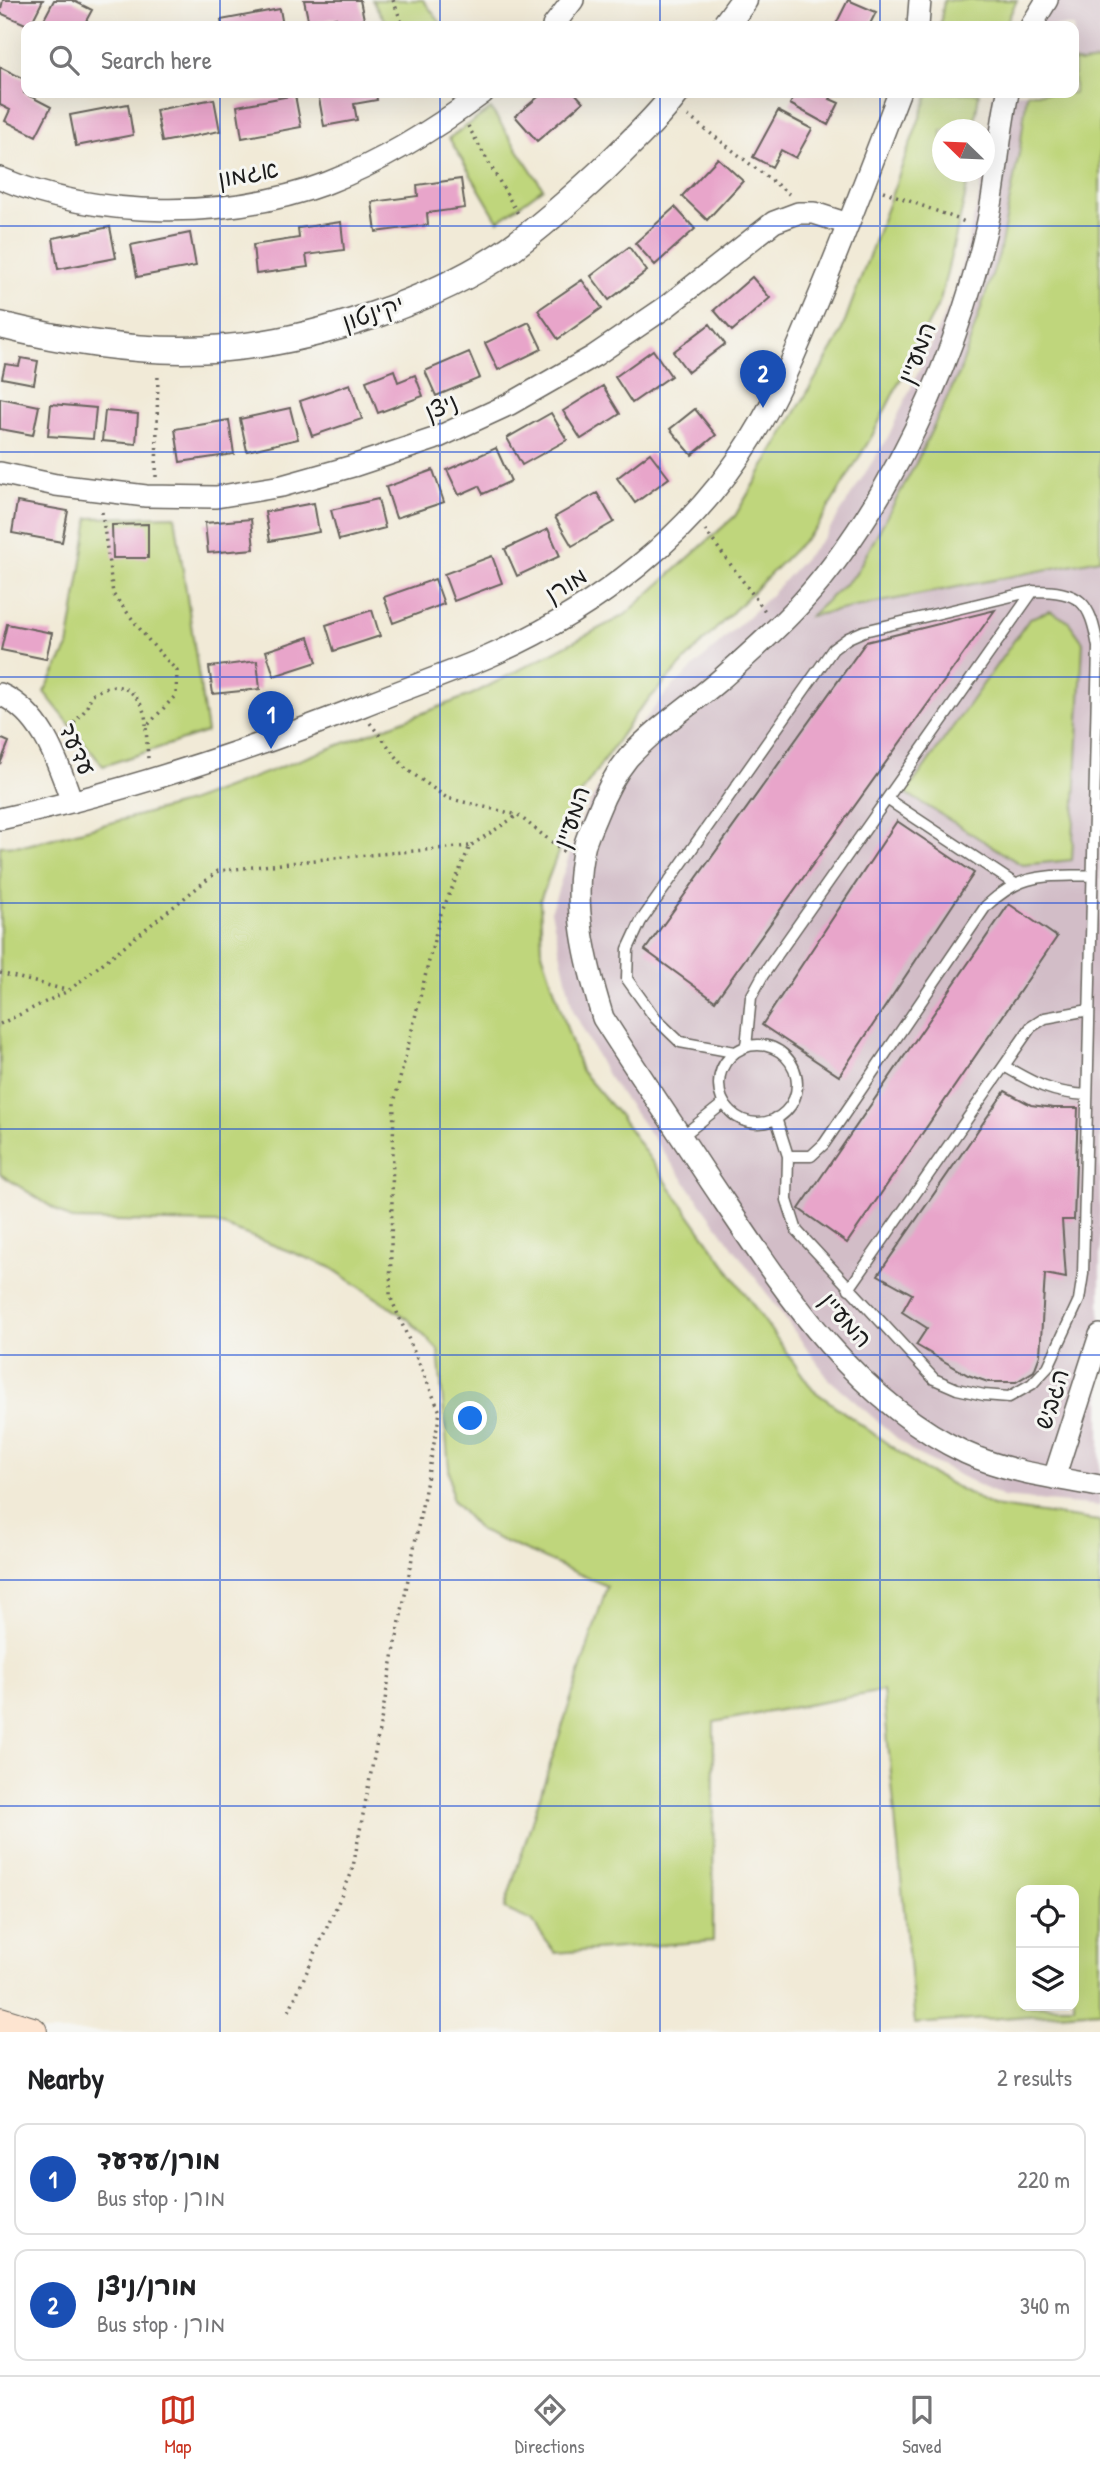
<!DOCTYPE html>
<html lang="en">
<head>
<meta charset="utf-8">
<style>
	:root { --surface:#fff; --page:#f2f2f2; --text:#202124; --muted:#757577; --line:#e0e0e0; --accent:#c8321e }
	body { margin:0; font-family:"Patrick Hand","Playpen Sans Hebrew",sans-serif; background:var(--page); color:var(--text) }
	.controls { position:absolute; right:21px; bottom:21px; display:grid; overflow:hidden; border-radius:14px; box-shadow:0 7px 28px #0002 }
	.controls button { width:63px; height:63px; display:grid; place-items:center; padding:0; border:0; border-bottom:2px solid var(--line); background:var(--surface); color:var(--text); font:35px sans-serif }
	.compass { position:absolute; left:932px; top:119px; width:63px; height:63px; border-radius:50%; background:var(--surface); box-shadow:0 7px 28px #0002; rotate:293deg }
	.you { position:absolute; left:471px; top:1419px; width:24px; height:24px; margin:-18px; border:5px solid #fff; border-radius:50%; background:#1a73e8; box-shadow:0 0 0 10px #1a73e833 }
	.badge { display:grid; place-items:center; width:46px; height:46px; border-radius:50%; background:var(--accent); color:#fff; font-size:23px; font-weight:700 }
	.pin { position:absolute; translate:-50% -58px; filter:drop-shadow(0 2px 4px #0008) }
	.pin::after { content:''; position:absolute; top:37px; width:24px; height:21px; background:inherit; clip-path:polygon(0 0,100% 0,50% 100%) }
	.list { margin:0; padding:0; list-style:none }
	h2 { display:flex; justify-content:space-between; align-items:center; height:91px; margin:0; padding:0 28px; font-size:30px }
	h2 small { font-size:23px; font-weight:400; color:var(--muted) }
	.list li { display:grid; grid-template-columns:46px 1fr auto; gap:21px; align-items:center; box-sizing:border-box; height:112px; margin:0 14px 14px; padding:0 14px; border:2px solid var(--line); border-radius:14px }
	.list b { display:block; font-size:26px; white-space:nowrap }
	.list p { margin:0; font-size:23px; white-space:nowrap; color:var(--muted) }
	.list em { font-size:23px; font-style:normal; color:var(--muted) }
	.icon { flex:none; width:38px; height:38px; fill:none; stroke:currentColor; stroke-width:2; stroke-linecap:round; stroke-linejoin:round }
	.map { position:relative; flex:none; width:1100px; height:2032px; overflow:hidden }
	.search { position:absolute; background:var(--surface); box-shadow:0 7px 28px #0002; left:21px; right:21px; top:21px; height:77px; display:flex; align-items:center; gap:18px; box-sizing:border-box; padding:0 24px; border-radius:14px; color:var(--muted); font-size:26px }
	.sheet { height:343px; background:var(--surface) }
	nav { display:flex; justify-content:space-around; align-items:center; box-sizing:border-box; height:98px; border-top:2px solid var(--line); background:var(--surface); font-size:19px; color:var(--muted) }
	nav a { display:grid; justify-items:center; gap:4px }
	nav .on { color:var(--accent) }
	.map>svg:first-child { display:block }
	.industrial { fill:#d2bdc7 }
	.green { fill:#bfd67b; stroke:#6e794c; stroke-width:2; fill-rule:evenodd }
	.building { fill:#e8a5ca }
	.lines { fill:none; stroke-linecap:round; stroke-linejoin:round }
	.service-casing { stroke:#67645d; stroke-width:13 }
	.minor-casing { stroke:#67645d; stroke-width:24 }
	.tertiary-casing { stroke:#67645d; stroke-width:29 }
	.secondary-casing { stroke:#67645d; stroke-width:32 }
	.path { stroke:#67645d; stroke-width:3.5; stroke-dasharray:2 5; stroke-linecap:butt }
	.service { stroke:#fff; stroke-width:10 }
	.minor { stroke:#fff; stroke-width:21 }
	.tertiary { stroke:#fff; stroke-width:26 }
	.secondary { stroke:#fde4d0; stroke-width:30 }
	.grid { fill:none; stroke:#1d4ed8; stroke-width:2; stroke-opacity:0.55 }
	.labels { text-anchor:middle; stroke-width:6; stroke-linejoin:round; paint-order:stroke }
	.street-label { font-size:24px; fill:#1c1c1c; stroke:#f6f6f2 }
</style>
</head>
<body>
<div class="map">
<svg width="1100" height="2032" viewBox="0 0 1100 2032">
	<rect width="100%" height="100%" fill="#f6f6f2"/>
	<filter id="ink" filterUnits="userSpaceOnUse"><feTurbulence type="fractalNoise" baseFrequency=".0143" numOctaves="2"/><feDisplacementMap in="SourceGraphic" scale="14" xChannelSelector="R" yChannelSelector="G"/><feConvolveMatrix kernelMatrix="1 2 1 2 8 2 1 2 1" color-interpolation-filters="sRGB"/></filter>
	<filter id="wash" filterUnits="userSpaceOnUse"><feTurbulence type="fractalNoise" baseFrequency=".00686" numOctaves="4" result="noise"/><feDisplacementMap in="SourceGraphic" scale="28" xChannelSelector="R" yChannelSelector="G"/><feGaussianBlur stdDeviation="1.57" result="paint"/><feColorMatrix in="noise" values="0 0 0 0 0 0 0 0 0 0 0 0 0 0 0 0 0 1.4 0 .05"/><feComposite in="paint" operator="in"/></filter>
	<g filter="url(#wash)">
		<rect width="100%" height="100%" fill="#f1ead7"/>
		<path class="industrial" d="M1035,0H1100V1506L1003,1497L913,1452L830,1380L607,1075L573,1010L551,911L581,820L616,755L668,691L768,598L826,535L888,437L954,295L979,197L982,172H984L985,152L993,93H1074V26H1022Z"/>
		<path class="green" d="M372,0H423L443,26H388Z
			M944,0H1017L1005,26H940Z
			M1074,61L1080,63L1100,61V559L810,616L855,575L915,465L960,371L999,254L1020,148L1027,93H1074Z
			M929,93H979L974,129L942,130V172H969L965,197L940,301L872,436L817,527L697,648L637,712L580,795L540,900L542,952L581,1071L620,1116L813,1390L924,1470L992,1506L1100,1521V2011L915,2024L883,1691L714,1722L713,1941L555,1953L532,1921L504,1909L607,1586L480,1531L452,1500L438,1350L409,1320L330,1267L216,1223L72,1220L0,1174V846L27,845L189,802L473,694L625,615L735,516L838,340ZM1021,1890H1074V2006H1021Z
			M491,109L543,188L498,221L449,138Z
			M175,516L207,732L103,766L44,692L68,647L89,518Z
			M1050,611L1068,621L1083,642L1072,860L1022,865L906,793L1030,618Z"/>
		<g id="blocks">
			<path class="building" d="M3,0H43L30,26L0,13Z
				M54,0H72L92,10L86,21L96,26H48L42,23Z
				M304,0H360L365,24L338,26L336,18L309,24Z
				M848,0L876,12L869,26H835Z
				M280,9L283,26H222L221,20Z
				M0,67L26,80L24,93L51,107L36,136L5,121L10,110L0,105Z
				M318,93H376L377,100L354,104L357,120L324,126Z
				M543,93H575L583,102L537,141L515,116Z
				M796,93H834L830,99L839,103L828,125L790,104Z
				M295,95L301,127L242,138L237,106Z
				M214,99L220,131L162,142L156,110Z
				M128,104L133,135L76,146L70,115Z
				M778,111L812,129L796,158L781,150L772,167L753,157Z
				M718,158L743,181L707,220L682,196Z
				M461,179L465,208L427,213L428,225L376,232L372,202L418,196L417,185Z
				M675,207L695,229L655,265L635,243Z
				M341,222L344,250L306,255L308,267L256,274L253,245L299,238L298,228Z
				M110,227L116,258L58,269L53,238Z
				M190,233L196,266L137,277L131,245Z
				M629,247L647,271L609,300L591,276Z
				M752,277L770,298L732,331L714,310Z
				M582,280L602,308L558,339L538,310Z
				M529,322L542,349L498,370L485,343Z
				M710,324L725,344L688,372L673,352Z
				M653,350L671,376L632,403L615,377Z
				M469,352L480,378L436,396L425,371Z
				M21,358L38,361L34,384L2,378L5,364L19,366Z
				M394,370L398,382L415,375L423,396L378,413L366,381Z
				M350,384L362,419L312,436L300,401Z
				M603,386L620,414L581,439L563,411Z
				M0,398L39,406L33,435L0,429Z
				M51,404L96,408L93,439L48,436Z
				M290,408L298,439L247,451L240,419Z
				M695,409L716,435L692,455L670,429Z
				M105,411L138,414L136,444L102,441Z
				M551,413L567,440L522,465L507,438Z
				M229,420L234,454L180,462L175,429Z
				M496,448L511,481L483,494L479,486L459,495L447,470Z
				M650,453L669,478L635,503L617,478Z
				M433,470L444,502L396,518L386,487Z
				M597,493L614,522L572,546L555,517Z
				M378,499L385,528L339,540L331,510Z
				M17,502L68,511L62,542L12,533Z
				M314,503L319,532L270,541L265,512Z
				M251,519L254,549L208,553L205,523Z
				M148,524V558H113L112,525Z
				M548,529L560,556L517,576L505,549Z
				M492,556L502,583L454,601L444,574Z
				M435,579L444,604L393,623L384,597Z
				M372,610L380,636L334,651L326,625Z
				M995,610L715,1001L645,950L866,642Z
				M7,624L52,633L46,659L1,650Z
				M309,637L317,662L274,676L266,651Z
				M257,661L260,689L213,694L209,667Z
				M0,738L9,742L0,764Z
				M897,821L974,873L839,1076L762,1025Z
				M1009,904L1057,937L847,1243L799,1209Z
				M1005,1091L1031,1105L1054,1108H1078L1074,1220H1062L1066,1278L1045,1274L1040,1355L1034,1371L1016,1382H988L968,1375L916,1345L927,1328L902,1312L912,1294L878,1275Z"/>
		</g>
	</g>
	<g filter="url(#ink)">
		<use href="#blocks" fill-opacity="0" stroke="#67645d" stroke-width="2"/>
		<g class="lines">
			<defs>
				<path id="service" d="M887,799L1015,884
					M719 1084a39 39 0 1 1 78 0a39 39 0 1 1-78 0Z
					M746,1047L751,997L763,975L1033,591
					M734,1052L680,1042L655,1018L627,979L628,949L641,921L833,649L848,638L864,631L1033,591C1081,591 1090,601 1098,647L1083,1274L1079,1300L1048,1367L1032,1384L1009,1397L984,1395L957,1389L934,1379L797,1231L787,1200L788,1156L776,1118
					M1004,1066C1035,1084 1051,1093 1087,1095
					M681,1137L724,1103
					M788,1156H811L824,1144L986,906C1024,871 1044,877 1092,875
					M849,1289L1031,1027L1045,1018L1089,1010"/>
				<path id="minor" d="M553,26L573,0
					M918,26L920,0
					M1031,26L1047,0
					M1008,93C998,138 997,185 986,230C965,319 929,409 884,488C861,527 833,568 803,601C778,629 749,654 721,679C690,706 656,727 628,758C615,774 604,796 597,814C593,824 588,834 585,844C570,901 586,963 603,1018C638,1073 675,1127 711,1182C779,1283 852,1400 966,1453C1007,1472 1056,1478 1100,1486
					M0,178C97,219 228,220 327,183C384,161 435,129 483,93
					M0,473L56,485L146,496L216,497L282,486L353,466L434,439L510,404L594,356L666,307L774,222L798,213H814L848,224
					M0,694C43,714 57,760 72,802
					M0,819C123,792 245,752 362,706C404,689 448,674 490,656C595,610 693,535 753,436C777,397 795,354 812,313C843,240 871,166 899,93
					M1054,1478L1100,1335"/>
				<path id="tertiary" d="M725,26L744,0
					M0,325C73,343 151,355 226,348C315,341 437,300 510,249C543,225 573,198 603,170C628,145 655,121 676,93"/>
				<path id="secondary" d="M0,2022L32,2032"/>
			</defs>
			<use href="#service" class="service-casing"/>
			<use href="#minor" class="minor-casing"/>
			<use href="#tertiary" class="tertiary-casing"/>
			<use href="#secondary" class="secondary-casing"/>
			<path class="path" d="M393,0L403,26
				M688,116L789,194
				M468,126L518,214
				M883,191L968,223
				M156,477L158,373
				M102,512L113,594L150,642L177,671L176,695L146,727L148,759
				M705,530L765,611
				M370,723L406,769L447,798L518,815L564,852
				M65,734L86,709L92,694C97,692 103,688 108,687C130,682 146,705 146,725
				M0,973L66,990
				M0,1024L68,991L218,871L334,858L470,846
				M289,2011L352,1872L440,1412L390,1296L394,1103L440,916L470,846L518,815"/>
			<use href="#service" class="service"/>
			<use href="#minor" class="minor"/>
			<use href="#tertiary" class="tertiary"/>
			<use href="#secondary" class="secondary"/>
		</g>
	</g>
	<path class="grid" d="M220,0V26M440,0V26M660,0V26M880,0V26M220,93V2032M440,93V2032M660,93V2032M880,93V2032M0,226H1100M0,452H1100M0,677H1100M0,903H1100M0,1129H1100M0,1355H1100M0,1580H1100M0,1806H1100"/>
	<g class="labels">
		<g class="street-label">
			<text transform="translate(248 174) rotate(-10)" y="8">אגמון</text>
			<text transform="translate(373 313) rotate(-19)" y="8">יקינטון</text>
			<text transform="translate(917 353) rotate(-68)" y="8">המעיין</text>
			<text transform="translate(441 407) rotate(-24)" y="8">ניצן</text>
			<text transform="translate(566 585) rotate(-32)" y="8">מורן</text>
			<text transform="translate(77 749) rotate(65)" y="8">עדעד</text>
			<text transform="translate(572 817) rotate(-70)" y="8">המעיין</text>
			<text transform="translate(846 1320) rotate(49)" y="8">המעיין</text>
			<text transform="translate(1052 1399) rotate(-72)" y="8">הגביש</text>
		</g>
	</g>
</svg>
<div class="controls">
<button><svg class="icon" aria-label="locate" viewBox="0 0 24 24"><circle cx="12" cy="12" r="6"/><path d="M12 2v4M12 18v4M2 12h4M18 12h4"/></svg></button>
<button><svg class="icon" aria-label="layers" viewBox="0 0 24 24"><path d="M12 4l9 5-9 5-9-5zM3 14l9 5 9-5"/></svg></button>
</div>
<svg class="compass" viewBox="-18 -18 36 36"><path d="M0-13l5 13h-10z" fill="#e53935"/><path d="M0 13l5-13h-10z" fill="#757577"/></svg>
<div class="you"></div>
<div class="pin badge" style="left:271px;top:749px;background:#1a4fb4">1</div>
<div class="pin badge" style="left:763px;top:408px;background:#1a4fb4">2</div>
<div class="search"><svg class="icon" aria-label="search" viewBox="0 0 24 24"><circle cx="10" cy="10" r="6"/><path d="M15 15l6 6"/></svg>Search here</div>
</div>
<section class="sheet">
<h2>Nearby<small>2 results</small></h2>
<ul class="list">
<li><span class="badge" style="background:#1a4fb4">1</span><div><b>מורן/עדעד</b><p>Bus stop · מורן</p></div><em>220 m</em></li>
<li><span class="badge" style="background:#1a4fb4">2</span><div><b>מורן/ניצן</b><p>Bus stop · מורן</p></div><em>340 m</em></li>
</ul>
</section>
<nav>
<a class="on"><svg class="icon" aria-label="map" viewBox="0 0 24 24"><path d="M3 6l6-2 6 2 6-2v14l-6 2-6-2-6 2zM9 4v14M15 6v14"/></svg>Map</a>
<a><svg class="icon" aria-label="directions" viewBox="0 0 24 24"><path d="M12 3l9 9-9 9-9-9zM9 14v-3h6M13 9l2 2-2 2"/></svg>Directions</a>
<a><svg class="icon" aria-label="saved" viewBox="0 0 24 24"><path d="M7 4h10v16l-5-4-5 4z"/></svg>Saved</a>
</nav>
</body>
</html>
